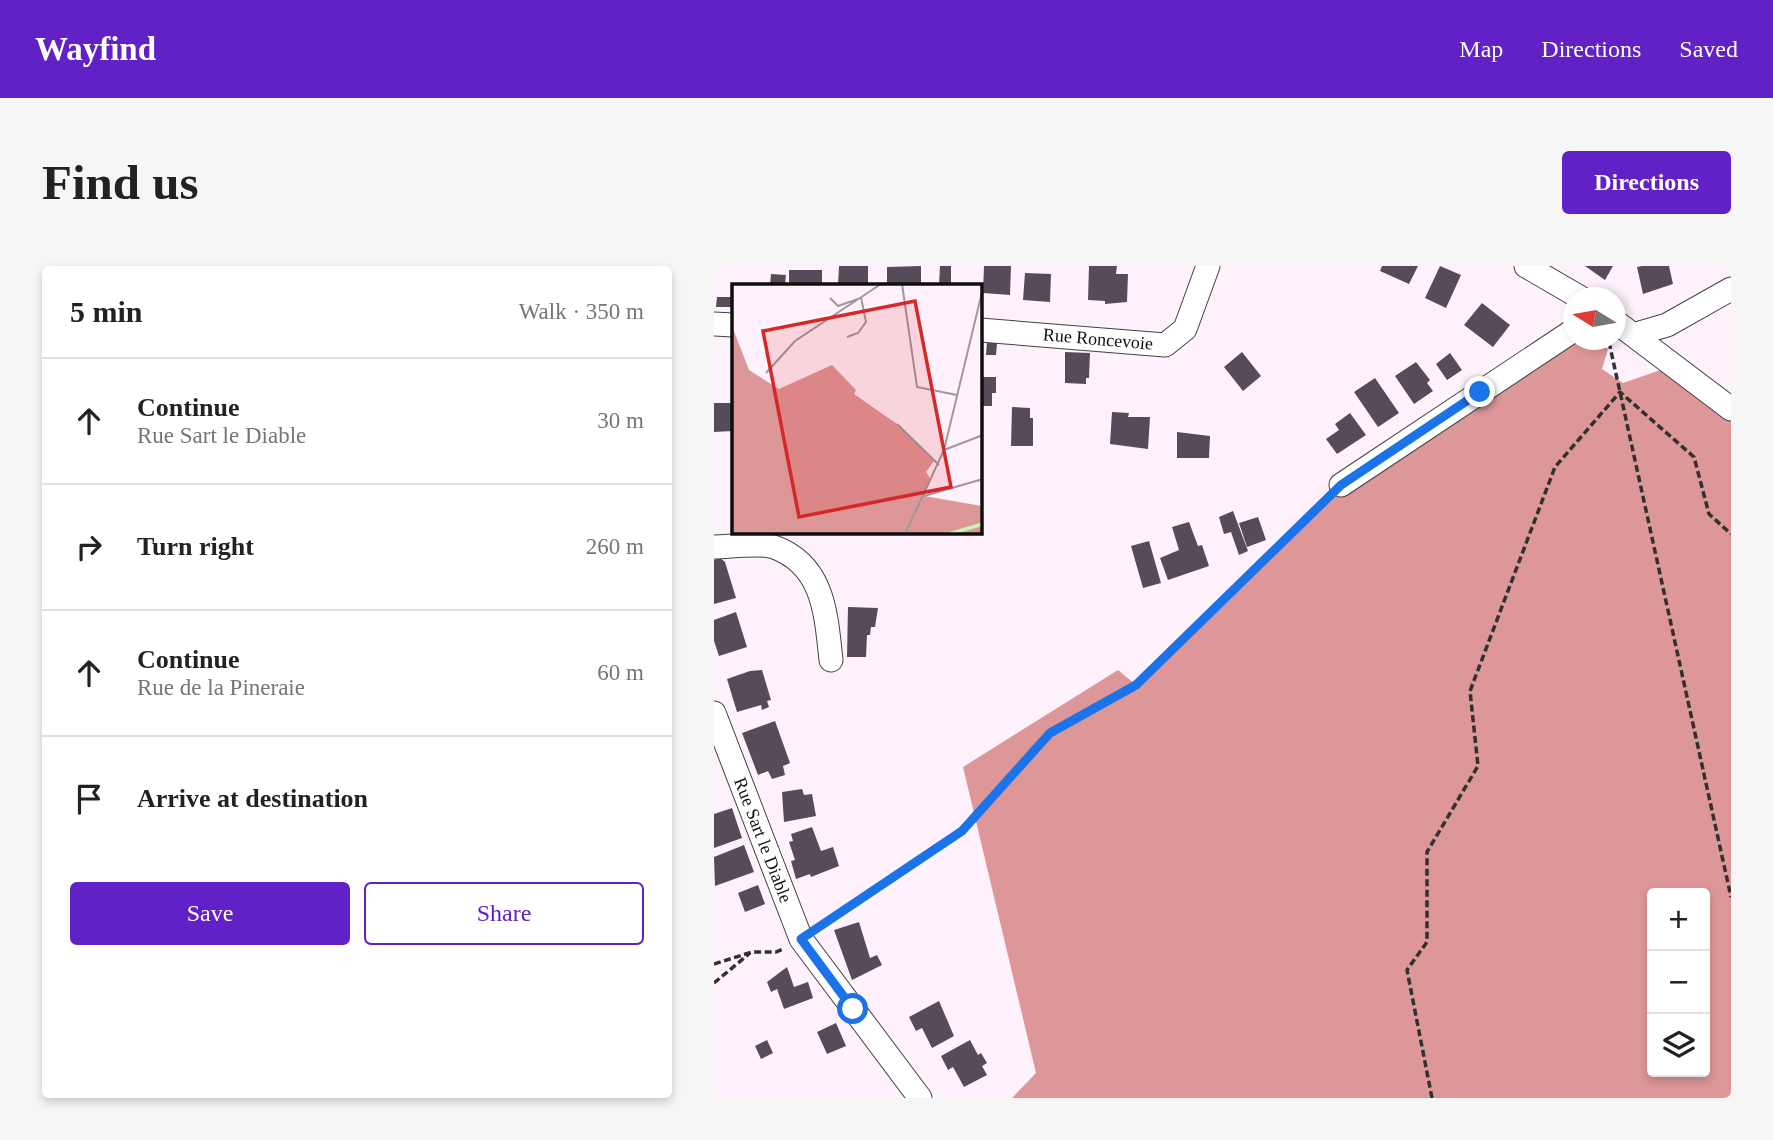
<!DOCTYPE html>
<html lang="en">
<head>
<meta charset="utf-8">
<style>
	:root { --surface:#fff; --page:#f6f6f6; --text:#222; --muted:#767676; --line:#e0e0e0; --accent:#6121c6 }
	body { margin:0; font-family:Georgia,serif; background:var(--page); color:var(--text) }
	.controls { position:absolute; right:21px; bottom:21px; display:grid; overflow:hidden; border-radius:7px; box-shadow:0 4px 10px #0003 }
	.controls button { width:63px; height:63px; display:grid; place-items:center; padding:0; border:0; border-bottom:2px solid var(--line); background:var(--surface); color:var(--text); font:35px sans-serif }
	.compass { position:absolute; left:849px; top:21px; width:63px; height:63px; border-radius:50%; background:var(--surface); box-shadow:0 4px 10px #0003; rotate:281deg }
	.stop { position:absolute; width:21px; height:21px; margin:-16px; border:5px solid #1a73e8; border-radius:50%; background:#fff }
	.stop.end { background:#1a73e8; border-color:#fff; box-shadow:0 2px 7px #0008 }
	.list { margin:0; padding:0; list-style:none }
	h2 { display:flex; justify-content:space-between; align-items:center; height:91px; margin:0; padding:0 28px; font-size:30px }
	h2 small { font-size:23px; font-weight:400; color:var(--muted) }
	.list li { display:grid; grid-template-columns:46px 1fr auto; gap:21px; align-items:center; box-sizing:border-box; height:126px; padding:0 28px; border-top:2px solid var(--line) }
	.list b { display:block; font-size:26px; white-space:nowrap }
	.list p { margin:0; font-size:23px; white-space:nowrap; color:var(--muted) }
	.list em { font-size:23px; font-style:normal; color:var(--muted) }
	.actions { display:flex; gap:14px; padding:21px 28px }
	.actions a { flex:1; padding:16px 0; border:2px solid var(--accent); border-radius:7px; text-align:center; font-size:24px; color:var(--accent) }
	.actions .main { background:var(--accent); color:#fff }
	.icon { flex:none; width:38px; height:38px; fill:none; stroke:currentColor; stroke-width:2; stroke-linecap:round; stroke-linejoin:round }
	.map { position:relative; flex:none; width:1017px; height:832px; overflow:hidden; border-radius:7px }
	header { display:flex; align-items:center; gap:42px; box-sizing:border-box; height:98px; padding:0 35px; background:var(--accent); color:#fff }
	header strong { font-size:33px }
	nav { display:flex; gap:38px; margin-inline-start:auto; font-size:24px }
	.intro { display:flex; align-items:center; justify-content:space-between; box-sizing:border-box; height:168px; padding:0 42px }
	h1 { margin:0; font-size:49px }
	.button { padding:18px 32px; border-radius:7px; background:var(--accent); color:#fff; font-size:24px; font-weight:700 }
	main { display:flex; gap:42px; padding:0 42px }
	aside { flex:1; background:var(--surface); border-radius:7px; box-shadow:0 4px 10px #0003 }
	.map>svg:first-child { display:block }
	.forest { fill:#dd9798; fill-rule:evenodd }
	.building { fill:#564b59 }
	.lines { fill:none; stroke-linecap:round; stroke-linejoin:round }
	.minor-casing { stroke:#424242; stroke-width:25 }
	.path { stroke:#313131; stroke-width:3.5; stroke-dasharray:7 3.5; stroke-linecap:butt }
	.minor { stroke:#fff; stroke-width:23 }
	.route { stroke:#1a73e8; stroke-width:9 }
	.labels { text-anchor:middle; stroke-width:7; stroke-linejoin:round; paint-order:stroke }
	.street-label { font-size:18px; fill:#0f0f0f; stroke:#fff }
	.inset-river { fill:none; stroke:#c1f9b4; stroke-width:3.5 }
	.inset-road { fill:none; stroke:#9f979d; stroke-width:2 }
	.view { fill:#d62828; fill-opacity:0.15; stroke:#d62828; stroke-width:3.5 }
	.inset-edge { fill:none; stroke:#0f0f0f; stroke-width:3.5 }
</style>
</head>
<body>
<header>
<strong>Wayfind</strong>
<nav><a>Map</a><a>Directions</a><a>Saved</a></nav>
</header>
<div class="intro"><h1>Find us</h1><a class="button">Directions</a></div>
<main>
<aside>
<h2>5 min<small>Walk · 350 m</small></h2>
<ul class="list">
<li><svg class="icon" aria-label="ahead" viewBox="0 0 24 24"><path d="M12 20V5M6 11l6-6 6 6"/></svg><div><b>Continue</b><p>Rue Sart le Diable</p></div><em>30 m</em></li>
<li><svg class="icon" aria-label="right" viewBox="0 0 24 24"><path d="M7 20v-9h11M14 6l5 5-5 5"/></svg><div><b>Turn right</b></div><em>260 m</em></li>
<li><svg class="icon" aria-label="ahead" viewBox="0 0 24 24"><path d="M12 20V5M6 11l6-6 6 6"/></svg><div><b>Continue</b><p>Rue de la Pineraie</p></div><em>60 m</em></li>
<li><svg class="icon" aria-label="arrive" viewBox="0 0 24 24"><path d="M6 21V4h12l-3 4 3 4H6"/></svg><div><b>Arrive at destination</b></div></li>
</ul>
<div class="actions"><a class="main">Save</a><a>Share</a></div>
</aside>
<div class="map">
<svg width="1017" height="832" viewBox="0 0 1017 832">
	<rect width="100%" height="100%" fill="#fff2fc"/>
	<path class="forest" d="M860,74H878L894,83L888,103L909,117L958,100L1017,143V832H298L322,807L249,501L404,404L422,419L627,219ZM938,627H991V806H938Z"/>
	<path class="building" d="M125,0H154V19H124Z
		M207,0V19H173V1Z
		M226,0H237V19H225Z
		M270,0H297L296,29L269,27Z
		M375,0H403L402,8H414L413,36L391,38V35L374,34Z
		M668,0H704L695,18L666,5Z
		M726,0L747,9L732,42L711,32Z
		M871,0H899L891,14Z
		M928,0H955L959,18L929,28L923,1Z
		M75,4H108V19H75Z
		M311,7L337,8L336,36L309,34Z
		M57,8L72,9L71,19H56Z
		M3,31H19V41H2Z
		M768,37L796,59L779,81L750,59Z
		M273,76L283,77L282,89H272Z
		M351,86L376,87L375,112H372V118L351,117Z
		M528,86L547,110L529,125L510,101Z
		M736,87L748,104L733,114L722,98Z
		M702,96L716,114L713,117L719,125L700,138L681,110Z
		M266,111H282V127H278V140H266Z
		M661,112L685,147L664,161L640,126Z
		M0,137H19V165L0,166Z
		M298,141L316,142V152H319V180H297Z
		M398,146L415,147L414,151H436L434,183L396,178Z
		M636,147L652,169L623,188L612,173L625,164L621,158Z
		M463,166L496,170L495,192H463Z
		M519,245L534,285L525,289L517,266L510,268L505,251Z
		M544,251L552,274L533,281L525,257Z
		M475,256L484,280L488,279L495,300L454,314L446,292L465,284L458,261Z
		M435,275L447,317L429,322L417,280Z
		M6,292L11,296L22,332L0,338V294Z
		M134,341L164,342L161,361H157L156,369H153L152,391H133Z
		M22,346L33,381L5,390L0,375V354Z
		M48,404L57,434L53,435L55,441L48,444L47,439L23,446L13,413L36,405Z
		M61,455L76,497L69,500L71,509L58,513L54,505L44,509L28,467Z
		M88,523L90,529L98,528L102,550L70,556L68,526Z
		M18,542L28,572L0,582V548Z
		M98,561L107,585L119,581L125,600L97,611L96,608L82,613L77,595L81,594L75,576L79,575L77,568Z
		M30,579L40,606L1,620L0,591Z
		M44,619L51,638L31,646L24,627Z
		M145,656L156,692L163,689L168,699L138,714L120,664Z
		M73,701L80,721L94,716L99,732L70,743L63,723L57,726L53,716Z
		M225,735L240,770L218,782L208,762L202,765L195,751Z
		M122,757L132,780L113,788L103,766Z
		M53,774L59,787L47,793L41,780Z
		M256,774L264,789L267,787L273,797L268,800L273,809L250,821L239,801L234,804L227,790Z"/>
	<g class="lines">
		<defs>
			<path id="minor" d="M812,0L867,32
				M902,56L1017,143
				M0,58L19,59
				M266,64L451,79L471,63L494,0
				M919,69L953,59L1017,23
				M627,219L860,64
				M0,281C15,281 46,276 60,281C110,299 112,348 117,394
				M0,447L87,673L206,832"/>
		</defs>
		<use href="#minor" class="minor-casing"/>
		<path class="path" d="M895,76L1017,631
			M103,662L248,564L336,467L422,419L613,233
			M0,698L38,686H62L69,683
			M0,717L36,687
			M718,832L693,704L713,676V586L764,500L756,425L841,201L906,126L980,191L995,248L1017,268"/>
		<use href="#minor" class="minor"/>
	</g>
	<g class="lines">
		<path class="route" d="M139,743L87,673L248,565L336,467L422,419L627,219L766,126"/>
	</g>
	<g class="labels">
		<g class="street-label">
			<text transform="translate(384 73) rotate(5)" y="6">Rue Roncevoie</text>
			<text transform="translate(49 574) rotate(69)" y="6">Rue Sart le Diable</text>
		</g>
	</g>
	<g transform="translate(18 18)">
		<rect width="250" height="250" fill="#fff2fc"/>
		<path d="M0,42L17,86L47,105L100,81L124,106L122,110L165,140L202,177L194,188L199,196L192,212L250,222V250H0Z" fill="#dd9798"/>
		<path class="inset-river" d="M217,250L251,240"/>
		<path class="inset-road" d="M53,0H100M170,0L185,103L225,111M98,14L106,22L126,15M115,53L126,49L134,38L129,13M34,89L63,57L149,0M165,140L207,181M212,166L251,151M192,212L251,195M173,250L212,166L251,4"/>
		<path class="view" d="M183,17L219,203L67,233L31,47Z"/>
		<rect width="250" height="250" class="inset-edge"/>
	</g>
</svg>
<div class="controls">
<button>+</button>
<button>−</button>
<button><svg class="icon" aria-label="layers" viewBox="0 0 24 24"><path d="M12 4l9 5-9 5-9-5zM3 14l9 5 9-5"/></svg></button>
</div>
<svg class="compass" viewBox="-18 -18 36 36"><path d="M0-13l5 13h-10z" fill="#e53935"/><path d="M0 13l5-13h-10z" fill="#767676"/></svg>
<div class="stop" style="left:139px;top:743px"></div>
<div class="stop end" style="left:766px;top:126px"></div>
</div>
</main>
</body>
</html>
